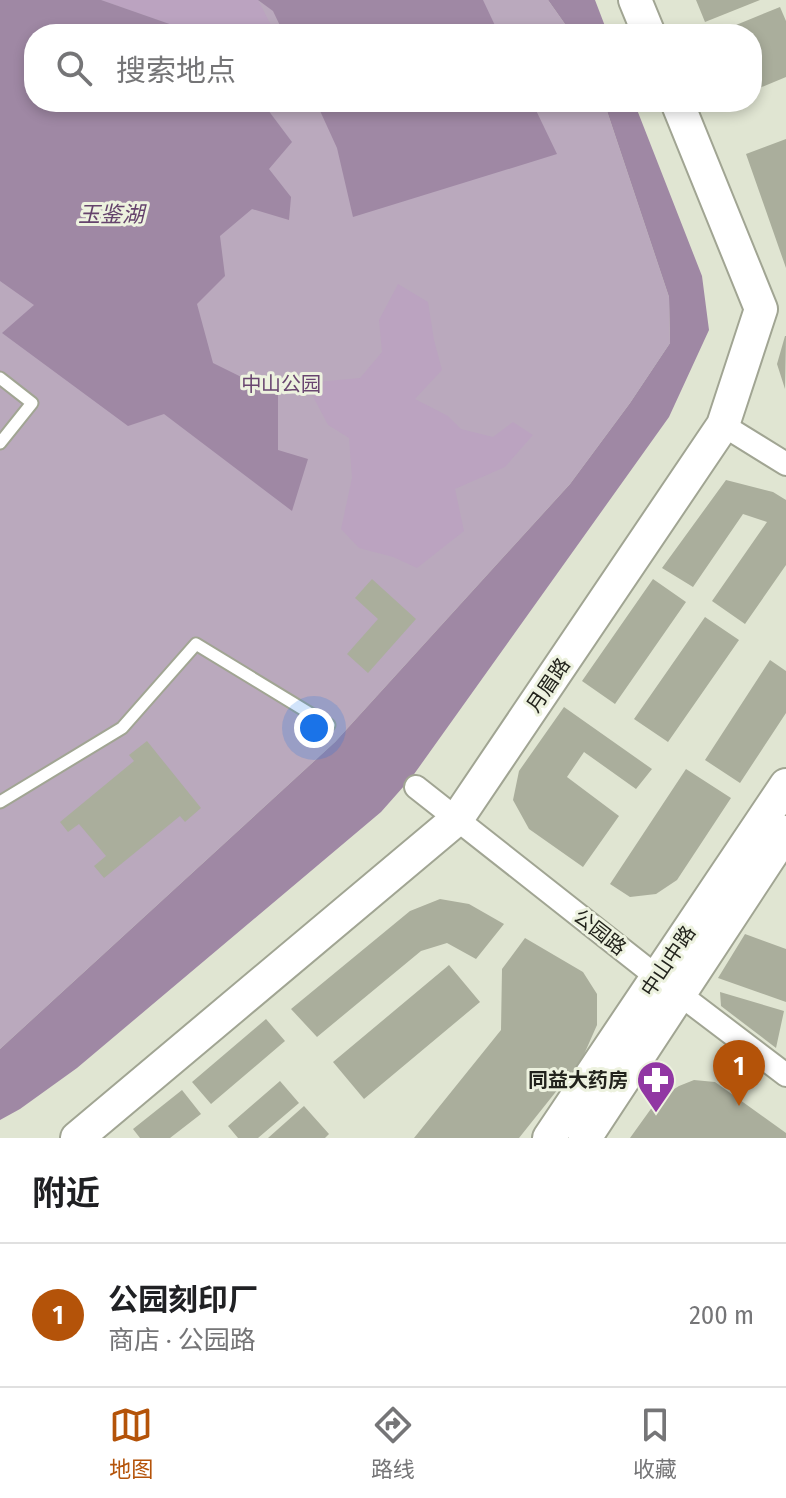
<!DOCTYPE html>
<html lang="zh">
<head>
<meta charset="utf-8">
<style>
	:root { --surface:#fff; --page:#f2f2f2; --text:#202124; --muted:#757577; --line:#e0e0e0; --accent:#b45309 }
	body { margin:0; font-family:"Fira Sans Condensed","Noto Sans SC",sans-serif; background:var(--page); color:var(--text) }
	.you { position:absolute; left:314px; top:728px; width:28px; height:28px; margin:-20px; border:6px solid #fff; border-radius:50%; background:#1a73e8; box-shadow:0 0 0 12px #1a73e833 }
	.badge { display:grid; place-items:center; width:52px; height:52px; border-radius:50%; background:var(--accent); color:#fff; font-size:26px; font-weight:700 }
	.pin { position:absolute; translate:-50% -66px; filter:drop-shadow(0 2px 4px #0008) }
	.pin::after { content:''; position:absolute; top:42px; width:28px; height:24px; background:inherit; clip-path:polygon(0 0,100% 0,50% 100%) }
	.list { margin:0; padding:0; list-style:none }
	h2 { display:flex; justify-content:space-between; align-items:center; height:104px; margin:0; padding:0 32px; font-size:34px }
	h2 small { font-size:26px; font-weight:400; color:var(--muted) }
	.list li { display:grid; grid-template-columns:52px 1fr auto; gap:24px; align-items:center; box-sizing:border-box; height:144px; padding:0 32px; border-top:2px solid var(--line) }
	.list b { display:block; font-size:30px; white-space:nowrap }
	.list p { margin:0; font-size:26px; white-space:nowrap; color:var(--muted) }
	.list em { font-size:26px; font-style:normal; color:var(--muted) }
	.icon { flex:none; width:44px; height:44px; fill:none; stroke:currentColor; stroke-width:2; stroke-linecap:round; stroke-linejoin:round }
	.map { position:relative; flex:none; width:786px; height:1138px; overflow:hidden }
	.search { position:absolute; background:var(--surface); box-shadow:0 4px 12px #0003; left:24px; right:24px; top:24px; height:88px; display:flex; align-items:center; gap:20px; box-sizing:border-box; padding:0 28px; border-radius:32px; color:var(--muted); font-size:30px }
	.sheet { height:248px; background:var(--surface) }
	nav { display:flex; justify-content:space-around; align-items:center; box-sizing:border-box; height:112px; border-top:2px solid var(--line); background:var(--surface); font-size:22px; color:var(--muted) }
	nav a { display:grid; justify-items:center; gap:4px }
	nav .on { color:var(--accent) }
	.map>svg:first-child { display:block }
	.green { fill:#baa9bd }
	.forest { fill:#bba3c0 }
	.water { fill:#9f88a4 }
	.building { fill:#aaae9c }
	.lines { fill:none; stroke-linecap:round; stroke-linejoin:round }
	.lane-casing { stroke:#a1a593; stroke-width:15 }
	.street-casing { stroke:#a1a593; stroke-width:26 }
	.secondary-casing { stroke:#a1a593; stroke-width:36 }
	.lane { stroke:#fff; stroke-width:11 }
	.street { stroke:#fff; stroke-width:22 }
	.secondary { stroke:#fff; stroke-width:32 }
	.labels { text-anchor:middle; stroke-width:6; stroke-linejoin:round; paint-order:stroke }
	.park-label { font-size:20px; fill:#694670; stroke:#edf2df }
	.street-label { font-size:20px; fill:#22231c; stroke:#edf2df }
	.poi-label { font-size:20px; font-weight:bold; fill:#22231c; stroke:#edf2df; text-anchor:end }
	.water-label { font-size:22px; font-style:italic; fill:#65436c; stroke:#edf2df }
</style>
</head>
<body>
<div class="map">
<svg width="786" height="1138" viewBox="0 0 786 1138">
	<rect width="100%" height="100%" fill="#e0e5d2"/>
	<path class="green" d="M0,0H548L572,34H34V102H604L669,297L670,343L630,403L570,484L335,742L0,1049Z"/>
	<path class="forest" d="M101,0H258L272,27L264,34H198Z
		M398,284L428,302L434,340L442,370L415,399L448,416L461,429L493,437L513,422L533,435L505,467L455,489L464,531L417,568L393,557L359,548L341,529L352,478L349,438L328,425L306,383L360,378L382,352L379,320Z"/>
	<path class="water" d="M0,0H101L198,34H34V102H262L292,142L269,169L291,197L289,220L252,209L220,236L225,276L197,304L213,363L278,395V450L308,459L292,511L164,414L128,426L2,333L34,305L0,281Z
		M258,0H483L499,34H284L273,11Z
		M548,0H595L608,34H572Z
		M316,102H532L557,154L353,217L337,148Z
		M604,102H634L702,276L709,330L669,417L412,777L381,812L77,1068L20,1109L0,1120V1049L335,742L570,484L630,403L670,343L669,297Z"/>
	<path class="building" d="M696,0H760L705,22Z
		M780,7L786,21V77L752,91V34H714Z
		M786,139V268L746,154Z
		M785,336H786L785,389L777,364Z
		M726,480L773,492L786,500V565L745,624L712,601L767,522L743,514L693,587L662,568Z
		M372,579L416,619L368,673L347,654L378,619L355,598Z
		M653,579L686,602L615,704L582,681Z
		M705,617L739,640L668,742L634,719Z
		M770,660L786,671V713L740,783L705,760Z
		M564,707L652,769L636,789L584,752L567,777L619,816L583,867L529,829L513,800L519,771Z
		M147,741L201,808L185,822L180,816L104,878L94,866L106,856L79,824L68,832L60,822L134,761L129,755Z
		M686,769L731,798L677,880L656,894L630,897L610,884Z
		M440,899L469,904L504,924L476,959L447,943L421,951L317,1037L291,1009L410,911Z
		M745,934L786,949V1002L718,978Z
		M525,938L583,972L597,994V1025L582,1059L519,1138H414L501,1030L502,969Z
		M449,965L480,1002L364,1099L333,1062Z
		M720,992L784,1011L776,1048L721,1006Z
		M266,1019L285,1041L211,1104L192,1082Z
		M694,1080L715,1082L786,1133V1138H630L658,1099L679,1086Z
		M280,1081L299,1103L258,1138H238L228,1126Z
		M182,1090L201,1114L170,1138H140L133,1129Z
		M304,1106L329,1134L325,1138H268Z"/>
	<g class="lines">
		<defs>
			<path id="lane" d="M0,378L32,403L0,443
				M0,802L122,728L196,644L329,725"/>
			<path id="street" d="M723,425L786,464
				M416,787L657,977L786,1075"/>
			<path id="secondary" d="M635,0L649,34
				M77,1138L457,819L723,425L761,309L677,102
				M549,1138L786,785
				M585,1138L786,832"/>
		</defs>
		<use href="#lane" class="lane-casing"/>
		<use href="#street" class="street-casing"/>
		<use href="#secondary" class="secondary-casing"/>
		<use href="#lane" class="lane"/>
		<use href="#street" class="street"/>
		<use href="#secondary" class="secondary"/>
	</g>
	<defs>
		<symbol id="pharmacy-pin" viewBox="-11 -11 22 30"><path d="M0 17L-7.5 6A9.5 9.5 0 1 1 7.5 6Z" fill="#9137a3" stroke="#edf2df"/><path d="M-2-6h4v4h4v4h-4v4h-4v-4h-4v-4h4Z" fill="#fff"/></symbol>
	</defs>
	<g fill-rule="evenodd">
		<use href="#pharmacy-pin" x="634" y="1058" width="44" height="60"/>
	</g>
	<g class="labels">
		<g class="park-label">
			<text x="281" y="391">中山公园</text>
		</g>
		<g class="street-label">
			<text transform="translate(548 685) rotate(-56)" y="7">月眉路</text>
			<text transform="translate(600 932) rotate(38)" y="7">公园路</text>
			<text transform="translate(668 961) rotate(-56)" y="7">中山中路</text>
		</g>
		<g class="poi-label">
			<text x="628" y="1087">同益大药房</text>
		</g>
		<g class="water-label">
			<text x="111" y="222">玉鉴湖</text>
		</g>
	</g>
</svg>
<div class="you"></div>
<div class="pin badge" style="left:739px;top:1106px">1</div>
<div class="search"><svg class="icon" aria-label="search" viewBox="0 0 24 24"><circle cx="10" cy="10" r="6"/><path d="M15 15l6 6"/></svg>搜索地点</div>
</div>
<section class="sheet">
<h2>附近<small></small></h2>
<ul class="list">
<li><span class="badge">1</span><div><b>公园刻印厂</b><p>商店 · 公园路</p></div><em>200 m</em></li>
</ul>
</section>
<nav>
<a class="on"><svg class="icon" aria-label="map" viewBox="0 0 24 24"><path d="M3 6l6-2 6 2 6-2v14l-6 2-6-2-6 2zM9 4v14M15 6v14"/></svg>地图</a>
<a><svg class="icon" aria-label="directions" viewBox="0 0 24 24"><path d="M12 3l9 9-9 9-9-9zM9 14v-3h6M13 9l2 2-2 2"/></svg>路线</a>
<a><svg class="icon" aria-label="saved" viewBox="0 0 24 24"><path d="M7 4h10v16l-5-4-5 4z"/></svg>收藏</a>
</nav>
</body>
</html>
